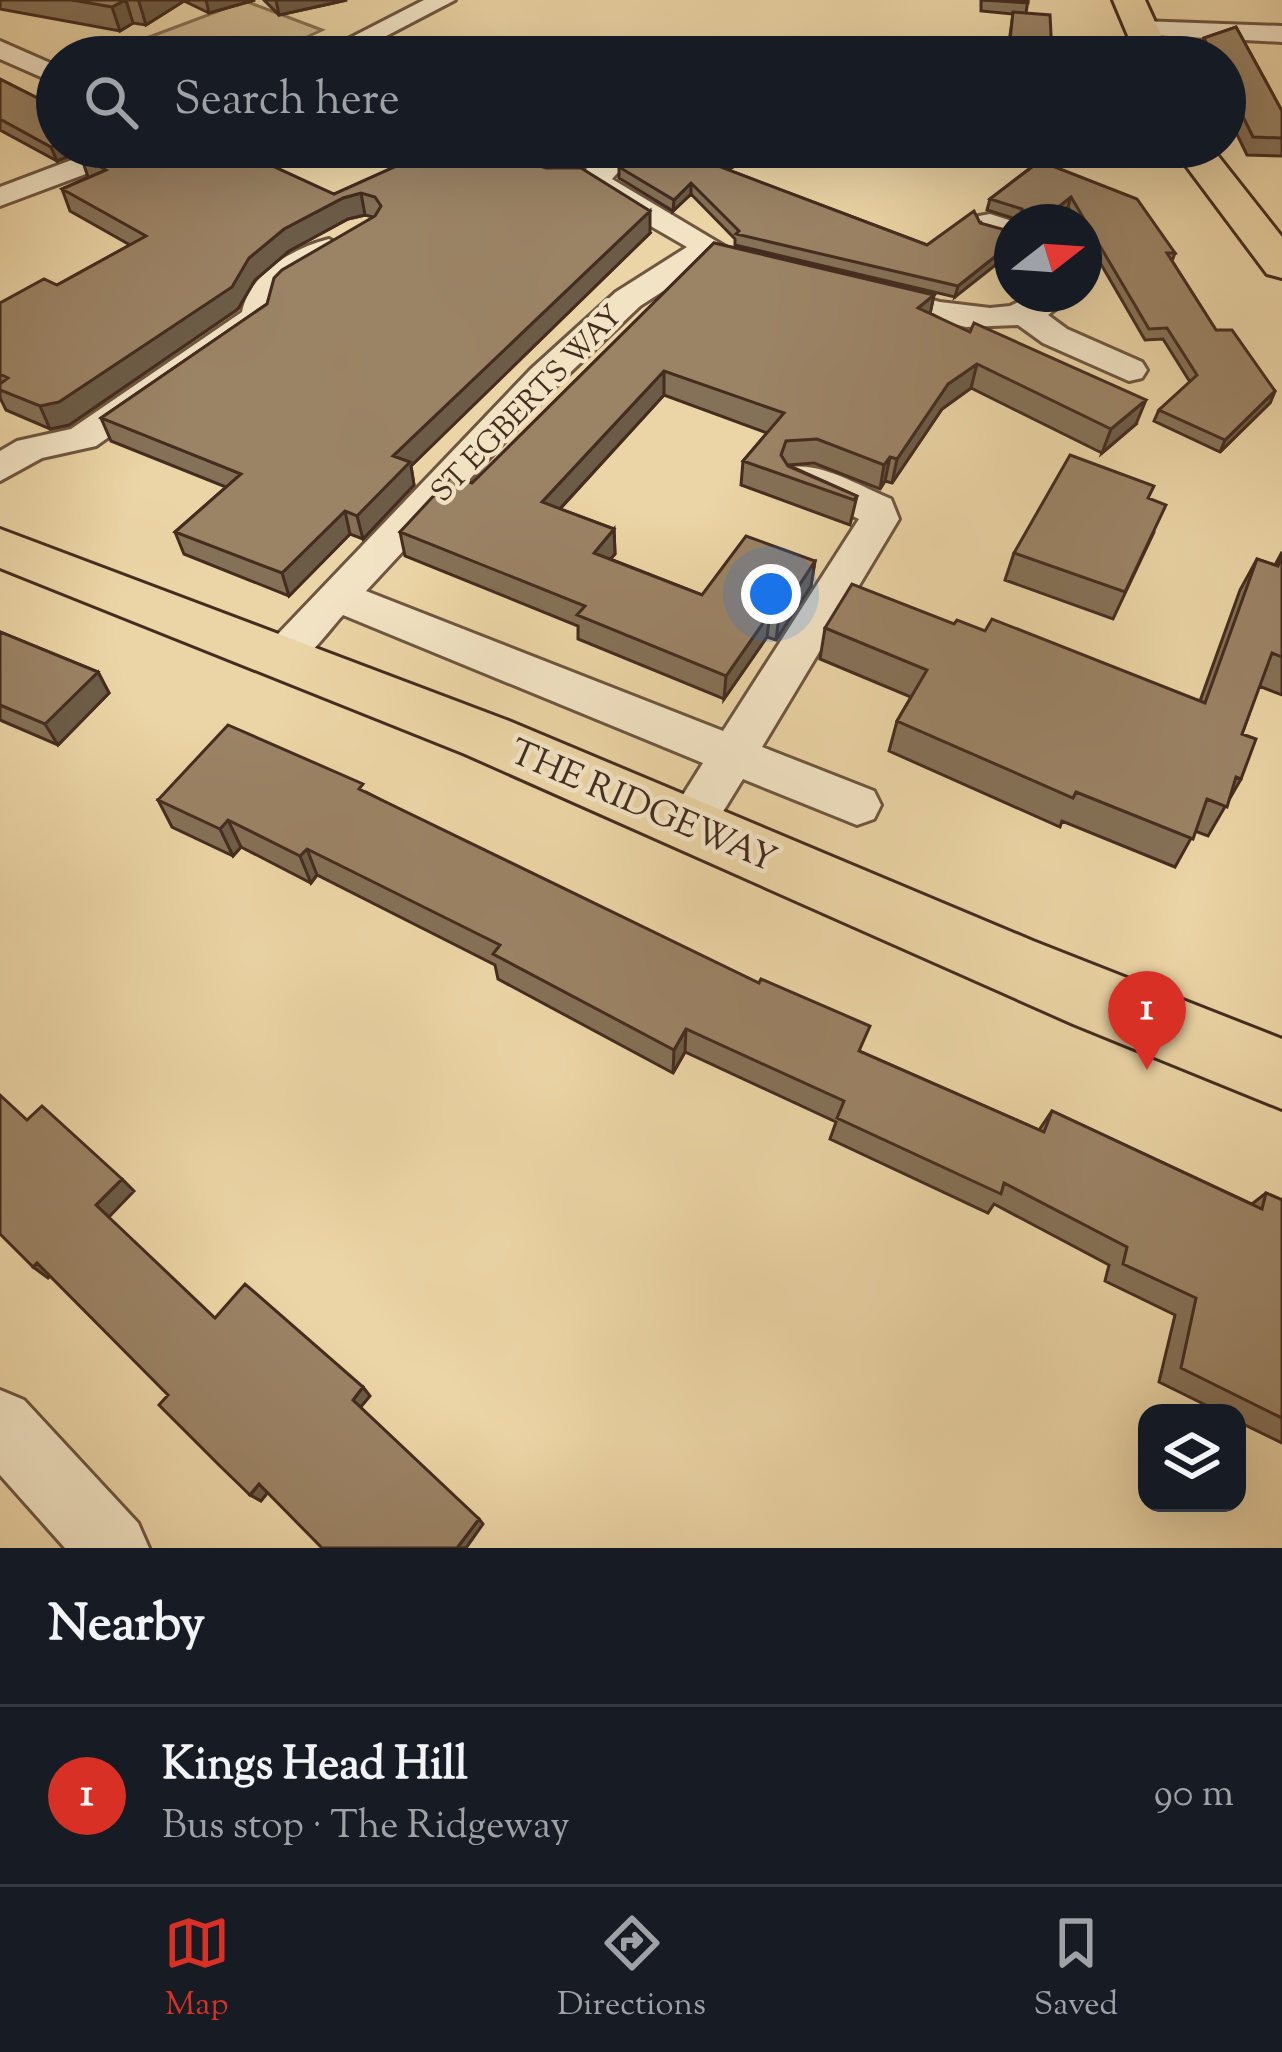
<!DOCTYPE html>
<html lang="en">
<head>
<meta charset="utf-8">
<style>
	:root { --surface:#171b24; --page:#20242c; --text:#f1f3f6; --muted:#9ea1a6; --line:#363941; --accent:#d93025 }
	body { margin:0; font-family:"Sorts Mill Goudy",serif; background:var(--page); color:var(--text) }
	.controls { position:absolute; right:36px; bottom:36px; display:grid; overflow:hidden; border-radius:24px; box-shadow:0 12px 48px #0002 }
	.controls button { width:108px; height:108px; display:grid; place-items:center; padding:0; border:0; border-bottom:3px solid var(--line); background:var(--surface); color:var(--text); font:60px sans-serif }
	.compass { position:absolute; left:994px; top:204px; width:108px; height:108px; border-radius:50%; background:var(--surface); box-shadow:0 12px 48px #0002; rotate:73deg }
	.you { position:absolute; left:771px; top:594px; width:42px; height:42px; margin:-30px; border:9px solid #fff; border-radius:50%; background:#1a73e8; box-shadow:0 0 0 18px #1a73e833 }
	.badge { display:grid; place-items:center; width:78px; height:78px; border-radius:50%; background:var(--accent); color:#fff; font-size:39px; font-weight:700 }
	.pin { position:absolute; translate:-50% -99px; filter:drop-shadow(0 3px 6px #0008) }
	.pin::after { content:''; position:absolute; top:63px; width:42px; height:36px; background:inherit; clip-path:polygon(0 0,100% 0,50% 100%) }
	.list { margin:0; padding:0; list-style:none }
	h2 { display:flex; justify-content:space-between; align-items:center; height:156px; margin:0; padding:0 48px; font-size:51px }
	h2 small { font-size:39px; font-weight:400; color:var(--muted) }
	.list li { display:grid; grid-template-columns:78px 1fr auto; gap:36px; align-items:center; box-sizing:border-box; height:180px; padding:0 48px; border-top:3px solid var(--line) }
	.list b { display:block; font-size:45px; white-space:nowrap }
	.list p { margin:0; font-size:39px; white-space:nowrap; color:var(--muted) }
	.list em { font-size:39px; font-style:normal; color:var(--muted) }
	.icon { flex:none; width:66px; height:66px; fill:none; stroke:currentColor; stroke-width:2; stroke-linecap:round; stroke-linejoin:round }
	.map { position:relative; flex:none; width:1282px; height:1548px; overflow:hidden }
	.search { position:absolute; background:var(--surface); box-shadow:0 12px 48px #0002; left:36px; right:36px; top:36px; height:132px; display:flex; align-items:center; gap:30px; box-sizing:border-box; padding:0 42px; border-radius:66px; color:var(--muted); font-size:45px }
	.sheet { height:336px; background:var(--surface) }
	nav { display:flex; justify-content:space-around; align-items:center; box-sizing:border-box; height:168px; border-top:3px solid var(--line); background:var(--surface); font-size:33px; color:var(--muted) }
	nav a { display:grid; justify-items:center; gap:6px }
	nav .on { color:var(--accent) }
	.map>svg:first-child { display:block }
	.green { fill:#cfb78e; stroke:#8a7256; stroke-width:3 }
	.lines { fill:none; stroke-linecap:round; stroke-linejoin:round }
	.minor-casing { stroke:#6e5640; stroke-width:6 }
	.major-casing { stroke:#442c1f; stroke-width:6 }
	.minor { fill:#f2e3c4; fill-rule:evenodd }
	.major { fill:#ebd4a5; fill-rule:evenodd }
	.wall { fill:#857157; stroke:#442c1f; stroke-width:3 }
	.shaded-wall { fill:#6c5c47; stroke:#442c1f; stroke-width:3 }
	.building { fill:#9b8365; stroke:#442c1f; stroke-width:3 }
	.labels { text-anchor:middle; stroke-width:9; stroke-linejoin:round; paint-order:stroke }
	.far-street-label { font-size:30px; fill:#442c1f; stroke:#f2e3c4 }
	.street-label { font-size:36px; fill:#442c1f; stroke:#f2e3c4 }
</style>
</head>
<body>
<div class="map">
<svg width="1282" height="1548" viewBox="0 0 1282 1548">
	<rect width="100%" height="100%" fill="#ebd4a5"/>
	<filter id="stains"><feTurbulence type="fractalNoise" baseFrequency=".00167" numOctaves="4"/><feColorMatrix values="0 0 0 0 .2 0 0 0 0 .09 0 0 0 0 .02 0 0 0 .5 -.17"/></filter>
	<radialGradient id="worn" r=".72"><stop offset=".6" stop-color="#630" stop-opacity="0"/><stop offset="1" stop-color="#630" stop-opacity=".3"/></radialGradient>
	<path class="green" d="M245,1L322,30L264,57H96Z"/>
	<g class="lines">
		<defs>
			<path id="minor" d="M424,0H455L346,57H313Z
				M1141,21L1282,26V42L1132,34L1128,29L1132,24Z
				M0,41L57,66V84L0,59Z
				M106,147H146L142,153L0,206V187Z
				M609,147H641L612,179L746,259L730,269L710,261L640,306L557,385L366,591L723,731L859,519L787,486L782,477L787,468C819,460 861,487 891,499L899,519L762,747L874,791L881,805L874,819L857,825L743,779L708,836L691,842L674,836L666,822L703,763L343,615C321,639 299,678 263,667L257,656L531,369L616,292L687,247L585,188L581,182L589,163Z
				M990,214L1015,222L1012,241L979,230L975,223L979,216Z
				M329,239L345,249L340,256L285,289L270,323L96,446L42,458L0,481V451L17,441L71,429L242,312C250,273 293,248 329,239Z
				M868,283L940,302L990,308L1010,306L1035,294H1074L1048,315L1067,329L1142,362L1147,370L1142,378L1129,381L1043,343L1018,325L966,327L856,300L851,293L856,286Z
				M0,1390L24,1400L138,1523L149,1548H65L0,1475Z"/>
			<path id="major" d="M1113,0H1145L1171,57H1137Z
				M1172,147H1211L1282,237V278L1267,274Z
				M0,529L509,721L1033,941L1282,1039V1109L1073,1024L465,754L0,568Z"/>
		</defs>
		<use href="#minor" class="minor-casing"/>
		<use href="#major" class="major-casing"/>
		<use href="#minor" class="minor"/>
		<use href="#major" class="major"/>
	</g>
	<path class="wall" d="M0,0H255L209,13L184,1L146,25L133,23L120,31L0,9Z
		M264,0H347L279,15Z
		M981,0H1028L1026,13L1052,54V57H1007L1013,14L981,11Z
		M1236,27L1282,111V156L1247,155L1225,110V57H1199L1198,55L1204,38Z
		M0,79L57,108V161L0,130Z
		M439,147L650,233L411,466L414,485L363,539L350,534L289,596L184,554L175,532L226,487L111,441L101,418L267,304L373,217L365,215L348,219L289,251L255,280L238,309L69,425L50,429L6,410L0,398V303L57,285L130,245L70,211L62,189L88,177L81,156L151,150L334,194Z
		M507,147H603L584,163H552L507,149Z
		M765,147L728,170L927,245L980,223L955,297L735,245V239L691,194L673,211L619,178V167Z
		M1032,158L1175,253L1172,261L1216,330L1275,391L1270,403L1220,452L1154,421L1159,410L1190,382L1163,339L1145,340L1084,235V222H1077L1068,207L1019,220L987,210L990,199L1029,169Z
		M714,243L934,295L930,313L1136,424L1102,453L971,388L942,409L892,483L885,481L880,489L814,463L788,465L857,496L850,525L741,485L743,461L767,433L664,395L560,509L614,529L615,554L610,559L702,595L815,561L811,586L776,640L767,637L724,699L578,639V626L405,556L400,532L472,483Z
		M1148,499L1154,532L1113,619L1005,580L1014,553Z
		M1282,552V695L1259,686L1242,734L1241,779L1208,836L1195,831L1175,867L1062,821L1060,827L889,751L897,721L911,697L820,659L825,628L954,624L985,631L1200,701L1240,590L1257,559L1275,565Z
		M0,632L98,672L109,693L58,745L0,720Z
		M366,792L862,1052L1039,1130L1052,1111L1252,1204L1266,1193L1282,1200V1443L1237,1421V1413H1222L1159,1382L1175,1315L1105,1281L1109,1265L994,1204L988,1213L830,1139L836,1122L685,1052L673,1073L498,979L495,965L317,875L311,883L241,847L233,856L172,827L158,800Z"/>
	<path class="shaded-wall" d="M126,0L133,23L120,31L112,7Z
		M141,0H184V1L146,25L139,2Z
		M206,0H255L209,13Z
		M276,0H347L279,15Z
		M57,144V147H93L57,161L51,147Z
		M590,147H603L584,163V152Z
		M749,147H765L717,177L718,166Z
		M691,183V194L673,211L674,200Z
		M361,193L365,215L348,219L289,251L255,280L238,309L69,425L50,429L40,406L249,258L284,229L343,198Z
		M1071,197L1068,207L1050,222H1039Z
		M650,211V233L411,466L414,485L363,539L357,516L393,456Z
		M1012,243V252L955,297L958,286Z
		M934,295L929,319L918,308Z
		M977,364L971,388L942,409L892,483L897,459L948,384Z
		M664,371V395L544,526L542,502Z
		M1275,391L1270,403L1220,452L1225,440Z
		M1146,400L1136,424L1102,453L1111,429Z
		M890,457L885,481L880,489L884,465Z
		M345,511L350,534L289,596L282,573Z
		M614,529L615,554L595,577L594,553Z
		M815,561L811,586L776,640L779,616Z
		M770,613L767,637L724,699L726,676Z
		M98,672L109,693L58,745L45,724Z
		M228,820L241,847L233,856L220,829Z
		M307,849L317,875L311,883L300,856Z
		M686,1029L685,1052L673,1073L674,1050Z
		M122,1179L134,1191L109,1217L96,1205Z
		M37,1263L52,1274L48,1278L33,1267Z
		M363,1387L370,1396L360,1408L353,1400Z
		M259,1484L269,1491L261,1501L250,1495Z
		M479,1519L483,1524L466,1548H457Z"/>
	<path class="building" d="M72,0H125L112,7Z
		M983,0H1028V3Z
		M1013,12L1050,15L1052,54L1009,50Z
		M1236,27L1282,111V138L1253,137L1225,80V57H1213L1204,38Z
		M707,40L754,57H666Z
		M0,79L57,108V144L51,147L0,119Z
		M107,147H145L151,150L158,147H231L334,194L439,147H450L456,150L462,147H482L546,168H581L650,211L393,456L410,462L357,516L345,511L282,573L175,532L241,474L101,418L267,304L274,278L282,270L375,216L381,206L375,197L361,193L343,198L284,229L249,258L232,287L59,402L40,406L0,390V384L8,378L0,374V303L44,279L57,285L146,236L62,189L106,170L81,156Z
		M535,147H590L584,152H551Z
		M637,147H749L718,166L927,245L974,211L980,223L1012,232V243L958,286L736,234L739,231L691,183L674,200L619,167Z
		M1032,158L1137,199L1175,253H1167L1216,330H1232L1275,391L1225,440L1159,410L1197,375L1167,328L1149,329L1071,197L1039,222H1019L1022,209L990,199L1032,167Z
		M714,243L934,295L918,308L970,332L974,323L1146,400L1111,429L977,364L948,384L897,459L890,457L884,465L817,439L786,441L781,455L788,466L857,496L854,500L743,461L784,413L664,371L542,502L614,529L594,553L702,595L746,536L815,561L779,616L770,613L726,676L577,615L585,606L400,532L452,476L472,483Z
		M1070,455L1154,486L1148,498L1166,505L1125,592L1014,553Z
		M1282,555V657L1272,653L1242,734L1256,739L1241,779L1236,777L1227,807L1207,799L1193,839L1076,792L1073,798L897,721L927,670L825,628L852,584L954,624L957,620L985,631L992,619L1205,703L1257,559L1278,566Z
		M0,632L98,672L45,724L0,705Z
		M228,725L363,784L359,789L759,983L761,979L870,1026L859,1051L1044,1132L1052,1111L1262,1209L1266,1193L1282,1200V1418L1181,1368L1196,1298L1123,1264L1127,1247L1004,1183L1001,1194L837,1118L844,1101L686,1029L674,1050L493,954L500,945L307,849L300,856L228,820L220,829L158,800Z
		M0,1095L27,1120L42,1106L122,1179L96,1205L215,1318L245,1284L363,1387L353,1400L479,1519L457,1548H322L259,1484L250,1495L220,1466L159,1405L168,1395L37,1263L33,1267L0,1234Z"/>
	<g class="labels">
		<g class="far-street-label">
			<text transform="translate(526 403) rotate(-46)" y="10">ST EGBERTS WAY</text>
		</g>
		<g class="street-label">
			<text transform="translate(644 804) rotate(23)" y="13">THE RIDGEWAY</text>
		</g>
	</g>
	<rect width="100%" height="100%" filter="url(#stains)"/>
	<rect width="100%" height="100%" fill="url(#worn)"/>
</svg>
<div class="controls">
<button><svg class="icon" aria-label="layers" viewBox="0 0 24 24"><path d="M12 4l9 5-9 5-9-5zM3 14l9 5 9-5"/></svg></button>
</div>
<svg class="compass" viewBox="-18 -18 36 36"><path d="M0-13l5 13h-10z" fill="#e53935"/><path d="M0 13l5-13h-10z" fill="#9ea1a6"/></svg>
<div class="you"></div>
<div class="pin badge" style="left:1147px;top:1070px">1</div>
<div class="search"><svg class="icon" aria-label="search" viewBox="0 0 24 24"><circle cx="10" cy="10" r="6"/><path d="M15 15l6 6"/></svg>Search here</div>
</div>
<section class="sheet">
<h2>Nearby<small></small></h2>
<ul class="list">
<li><span class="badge">1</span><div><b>Kings Head Hill</b><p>Bus stop · The Ridgeway</p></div><em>90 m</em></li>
</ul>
</section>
<nav>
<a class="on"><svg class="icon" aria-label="map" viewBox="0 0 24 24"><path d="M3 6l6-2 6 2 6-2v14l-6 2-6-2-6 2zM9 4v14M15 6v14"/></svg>Map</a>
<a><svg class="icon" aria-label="directions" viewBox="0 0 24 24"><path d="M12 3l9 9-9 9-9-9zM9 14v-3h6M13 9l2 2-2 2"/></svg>Directions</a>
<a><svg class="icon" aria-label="saved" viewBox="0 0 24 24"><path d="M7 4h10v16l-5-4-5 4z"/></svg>Saved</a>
</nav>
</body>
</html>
